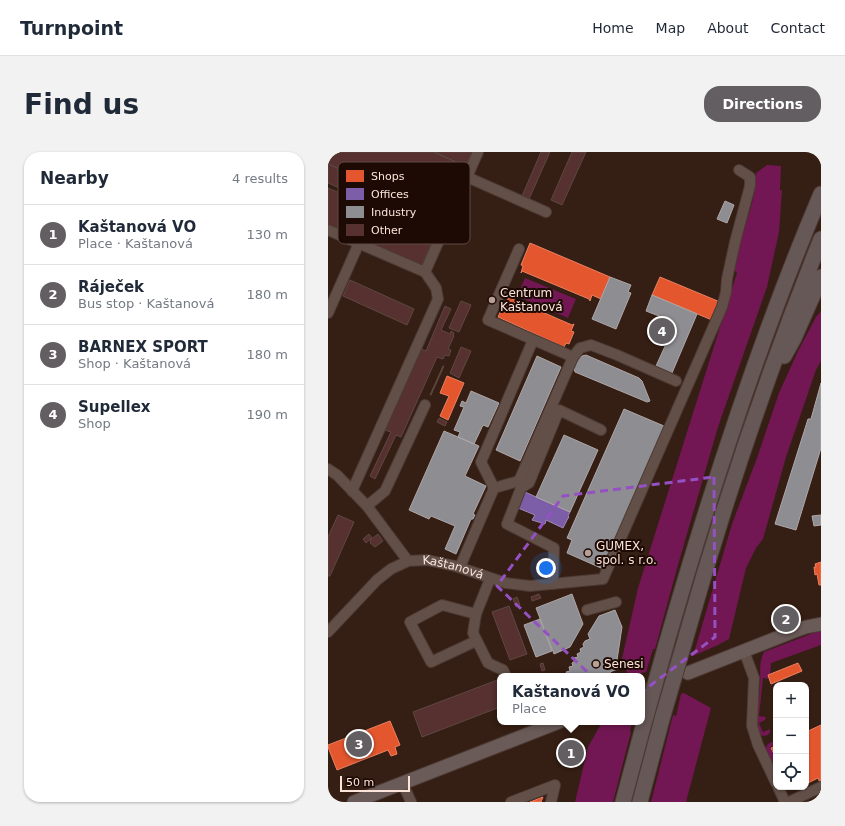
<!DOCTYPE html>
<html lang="en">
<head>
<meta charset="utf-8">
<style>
	:root { --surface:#fff; --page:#f2f2f3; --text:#1f2937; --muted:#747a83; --line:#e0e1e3; --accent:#635e61 }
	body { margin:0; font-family:"DejaVu Sans",sans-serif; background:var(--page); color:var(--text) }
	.controls { position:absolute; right:12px; bottom:12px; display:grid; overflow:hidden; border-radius:8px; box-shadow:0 1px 3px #0004 }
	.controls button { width:36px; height:36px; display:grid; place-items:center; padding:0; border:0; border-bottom:1px solid var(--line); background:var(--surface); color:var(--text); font:20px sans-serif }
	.scale { position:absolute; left:12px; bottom:10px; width:70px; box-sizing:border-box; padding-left:4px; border:2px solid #fce4da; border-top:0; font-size:11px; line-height:14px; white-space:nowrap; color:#fce4da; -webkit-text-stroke:3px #1d0a04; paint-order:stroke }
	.you { position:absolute; left:218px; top:416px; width:14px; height:14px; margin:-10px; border:3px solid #fff; border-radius:50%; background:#1a73e8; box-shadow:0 0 0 6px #1a73e833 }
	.badge { display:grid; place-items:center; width:26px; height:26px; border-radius:50%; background:var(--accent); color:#fff; font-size:13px; font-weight:700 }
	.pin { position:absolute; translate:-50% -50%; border:2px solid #fff; box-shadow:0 1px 4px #0006 }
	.popup { position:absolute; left:169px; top:521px; width:148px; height:52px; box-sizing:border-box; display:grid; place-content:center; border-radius:8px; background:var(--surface); filter:drop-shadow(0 1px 3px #0005); font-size:13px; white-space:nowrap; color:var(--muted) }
	.popup b { font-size:15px; color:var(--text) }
	.popup::after { content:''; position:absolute; left:50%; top:100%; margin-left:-8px; border:8px solid transparent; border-top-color:var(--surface) }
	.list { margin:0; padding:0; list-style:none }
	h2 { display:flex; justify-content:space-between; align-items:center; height:52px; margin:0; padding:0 16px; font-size:17px }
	h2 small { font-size:13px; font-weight:400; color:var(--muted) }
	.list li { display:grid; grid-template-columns:26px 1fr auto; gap:12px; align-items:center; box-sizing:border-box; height:60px; padding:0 16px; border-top:1px solid var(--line) }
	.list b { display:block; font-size:15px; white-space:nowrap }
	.list p { margin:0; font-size:13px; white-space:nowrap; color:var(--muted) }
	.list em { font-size:13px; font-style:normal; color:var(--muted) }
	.icon { flex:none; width:22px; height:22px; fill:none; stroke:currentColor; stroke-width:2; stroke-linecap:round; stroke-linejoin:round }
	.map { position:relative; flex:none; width:493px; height:650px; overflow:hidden; border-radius:16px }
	header { display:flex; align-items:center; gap:24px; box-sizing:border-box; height:56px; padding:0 20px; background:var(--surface); border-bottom:1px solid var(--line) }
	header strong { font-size:19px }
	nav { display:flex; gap:22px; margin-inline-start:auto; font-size:14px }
	.intro { display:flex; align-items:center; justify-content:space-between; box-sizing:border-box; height:96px; padding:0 24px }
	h1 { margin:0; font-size:28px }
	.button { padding:10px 18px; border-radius:16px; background:var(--accent); color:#fff; font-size:14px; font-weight:700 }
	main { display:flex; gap:24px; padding:0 24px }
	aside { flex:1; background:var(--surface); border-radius:16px; box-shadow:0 1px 3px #0004 }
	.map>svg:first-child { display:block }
	.green { fill:#721753 }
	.pier { fill:#351e13 }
	.shops { fill:#e4572e; stroke:#eb8162 }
	.offices { fill:#7b5ea7; stroke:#a286b6 }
	.industry { fill:#8d8d92; stroke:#aea7a8 }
	.building { fill:#563130; stroke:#5d4842 }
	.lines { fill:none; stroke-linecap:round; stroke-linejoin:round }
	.major-tunnel { stroke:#533c31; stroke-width:13; stroke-dasharray:13 6; stroke-linecap:butt }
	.minor-casing { stroke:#4c3a34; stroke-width:12 }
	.major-casing { stroke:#4c3a34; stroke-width:15 }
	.highway-casing { stroke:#4c3a34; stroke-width:17 }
	.minor { stroke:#614f48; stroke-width:10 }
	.major { stroke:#6a5a58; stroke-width:13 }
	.highway { stroke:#675858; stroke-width:15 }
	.highway-bridge-casing { stroke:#4c3a34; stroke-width:17; stroke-linecap:butt }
	.highway-bridge { stroke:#675858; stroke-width:15 }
	.marked { fill:none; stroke:#9551c4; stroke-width:3; stroke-dasharray:8 5; stroke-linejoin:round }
	.poi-dot { fill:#b69f94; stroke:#1d0a04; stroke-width:1.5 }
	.labels { text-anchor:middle; stroke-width:4; stroke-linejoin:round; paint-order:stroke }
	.poi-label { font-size:12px; fill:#fce4da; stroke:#1d0a04; text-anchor:start }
	.street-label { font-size:12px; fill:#fce4da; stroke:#1d0a04 }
	.key { fill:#1d0a04; stroke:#604b44; stroke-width:1 }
	.key-label { font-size:11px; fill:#fce4da }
</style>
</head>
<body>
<header>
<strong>Turnpoint</strong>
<nav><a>Home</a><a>Map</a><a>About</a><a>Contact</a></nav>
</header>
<div class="intro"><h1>Find us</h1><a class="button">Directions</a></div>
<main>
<aside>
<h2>Nearby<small>4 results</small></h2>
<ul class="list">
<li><span class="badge">1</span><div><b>Kaštanová VO</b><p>Place · Kaštanová</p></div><em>130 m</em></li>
<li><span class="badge">2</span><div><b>Ráječek</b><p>Bus stop · Kaštanová</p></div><em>180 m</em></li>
<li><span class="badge">3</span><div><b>BARNEX SPORT</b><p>Shop · Kaštanová</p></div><em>180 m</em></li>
<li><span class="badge">4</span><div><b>Supellex</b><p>Shop</p></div><em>190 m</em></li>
</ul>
</aside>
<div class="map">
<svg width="493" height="650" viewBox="0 0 493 650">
	<rect width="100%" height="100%" fill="#351e13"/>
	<path class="green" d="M439,13L453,14L452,38H454L451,80L439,135L390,275L350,413L327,497H325L318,520L302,524L293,511L310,436L409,121L405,117L425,47L428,21Z
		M197,126L248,147L240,166L189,144Z
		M493,159V209L488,218L458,305L435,387L428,396L418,416L401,487L390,493L365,504L404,372L429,306L451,241L470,199L488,165Z
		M493,478V493L443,511L442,527L435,526L431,564L438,565L437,568L431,571L435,580L442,577V580L440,583L434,584C431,582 430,577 429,573C427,561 431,547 432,535C433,522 430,512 436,500Z
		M356,541L383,556L358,650H323L345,563L348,564L353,542Z
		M278,570H304L302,579L303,580L285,650H247L260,595L273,572Z
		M443,590H446L448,592V593L442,595L448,608V620L438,597C438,593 440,592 443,590Z"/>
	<path class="pier" d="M485,0H493V16L481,8Z"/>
	<path class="shops" d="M202,91L282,125L273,147L264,143L262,149L261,147L194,119L193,121L195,114L193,113Z
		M332,125L392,150L384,168L324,143Z
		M181,143L182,144V146L244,173L246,172L243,179L246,180L241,192L238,191L236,195L170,165L177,149L179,150Z
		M119,224L136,231L120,268L112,264L121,244L112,241Z
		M493,410V433H491L489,422L487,423L486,415H488L487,412Z
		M470,511L474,519L443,532L440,523Z
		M62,569L72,593L67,595L69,602L63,604L60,598L9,618L0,595V593Z
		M493,573V633L490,626L478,632V580Z
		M448,594V606L443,596Z
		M215,645L213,650H202Z"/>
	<path class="offices" d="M197,340L242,360L240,364L241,365L239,368L235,376L218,368L217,372L204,368L207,363L190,356Z"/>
	<path class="industry" d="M397,49L406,53L399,71L389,67Z
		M282,125L303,133L300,140L303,141L288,177L264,167Z
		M324,143L369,162L344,221L328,214L338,192L322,185L331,164L318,159Z
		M258,203L311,226L314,229L322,249L319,250L247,220L246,215L250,206L254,204Z
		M209,204L233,215L192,309L168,298Z
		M493,231V296L468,378L447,372L480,267H483Z
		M143,239L171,251L160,275L155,273L146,292L130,285L132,280L126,278L136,255L132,254L134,249L138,251Z
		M296,257L336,274L279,404V403L273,416L239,401L244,388L239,386Z
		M116,279L151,294L137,324L158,334L145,362L147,363L145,367H143L128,402L117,397L127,374L103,364L101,367L81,358Z
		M236,283L270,298L242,360L208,345Z
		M493,363V373L486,374L484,364Z
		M244,442L255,472L242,495L226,502L208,456Z
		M287,458L294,475L289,508L292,516L282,520L283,522L278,524L277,522L271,524H240L238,520L242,519L241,515L245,514L244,511L247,509L246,506L250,505L249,502L253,500L252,497L256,495L255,492L257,489L262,487L260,482L271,464Z
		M212,467L224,499L208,505L196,473Z"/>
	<path class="building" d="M2,0H106L137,14L116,63L0,12V4Z
		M106,0H144L137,14Z
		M213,0H222L201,47L194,44Z
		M244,0H258L234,53L223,48Z
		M0,12L116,63L109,79L0,31Z
		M0,36L107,83L93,115L0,74Z
		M22,128L86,157L79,173L15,144Z
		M133,149L143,153L131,180L121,176Z
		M117,154L123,157L113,178L122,182L123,179L126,181L125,183L126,184L120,197L123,198L121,204L117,203L115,207L109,205L73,285L68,283L47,327L42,324L63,280L57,278L93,197L98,199Z
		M133,195L143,199L131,226L122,221Z
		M115,214H116L103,243H102Z
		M111,266L119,270L117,274L109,270Z
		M10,363L26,370L2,424H0V385Z
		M41,382L44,386L38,391L35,387Z
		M50,382L55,389L47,395L42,391L43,390L42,388Z
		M211,442L213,446L204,449L203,445Z
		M189,445L192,453L188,455L185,447Z
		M181,454L199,502L182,508L164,460Z
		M215,511L217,518L214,519L212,512Z
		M172,527V555L94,585L85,560Z"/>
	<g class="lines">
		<path class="major-tunnel" d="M314,539L352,524"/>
		<defs>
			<g id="minor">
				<path d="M139,25L218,60"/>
				<path d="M0,78L97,120L108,136L110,147L24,339"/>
				<path d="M191,97L160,168L245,205L252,196L263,193L289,203L348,229"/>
				<path d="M97,120L150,0"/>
				<path d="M0,161L31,91"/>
				<path d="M0,317L9,323L39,354L80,409"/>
				<path d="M166,336L191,329L245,205"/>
				<path d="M39,354L57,339L97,253"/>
				<path d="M132,415L166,336L153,310L205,188"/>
				<path d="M225,432L226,396L179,372L193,336L201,331L231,258L273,278"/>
				<path d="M259,458L288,450"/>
				<path d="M148,462L145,481L160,511L175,518L178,524"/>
				<path id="s1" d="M0,480L49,428L63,417L80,409L99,408L127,414L178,431L202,434L275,427L394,155L398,140L399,127L407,90L422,34V25L411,18"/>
				<path d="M148,489L103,510L82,470L114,453L148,462L162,427"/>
				<path d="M416,499L426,526L424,574L430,593L448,631"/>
				<path d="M74,630L83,650"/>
				<path d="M450,635L457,650"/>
				<path d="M183,650L227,633L223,650"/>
				<path d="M461,650L493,635"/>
			</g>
			<path id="major" d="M360,521L464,480L478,475L493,472
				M26,650L231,570"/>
			<path id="highway" d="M456,204L466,186L493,125
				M358,485C396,350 441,217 493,87
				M338,493C382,340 431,188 493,42
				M295,650L315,575
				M312,650L334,567"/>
		</defs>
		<use href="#minor" class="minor-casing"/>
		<use href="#major" class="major-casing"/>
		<use href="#highway" class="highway-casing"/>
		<use href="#minor" class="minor"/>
		<use href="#major" class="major"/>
		<use href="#highway" class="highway"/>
		<defs>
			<path id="highway-bridge" d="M334,567L358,485
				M315,575L338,493"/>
		</defs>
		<use href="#highway-bridge" class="highway-bridge-casing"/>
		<use href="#highway-bridge" class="highway-bridge"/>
	</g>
	<path class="marked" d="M386,325L387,485L295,554L169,434L235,344Z"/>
	<g class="poi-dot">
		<circle cx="164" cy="148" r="4"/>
		<circle cx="260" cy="401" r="4"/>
		<circle cx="268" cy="512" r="4"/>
	</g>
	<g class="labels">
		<g class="poi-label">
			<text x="172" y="145">Centrum<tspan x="172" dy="14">Kaštanová</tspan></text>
			<text x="268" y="398">GUMEX,<tspan x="268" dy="14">spol. s r.o.</tspan></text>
			<text x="276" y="516">Senesi</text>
		</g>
		<g class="street-label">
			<text dy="4" stroke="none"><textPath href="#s1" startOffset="154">Kaštanová</textPath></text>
		</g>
	</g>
	<rect x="10" y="10" width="132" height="82" rx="6" class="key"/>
	<rect x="18" y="18" width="18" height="12" fill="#e4572e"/>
	<rect x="18" y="36" width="18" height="12" fill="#7b5ea7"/>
	<rect x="18" y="54" width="18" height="12" fill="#8d8d92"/>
	<rect x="18" y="72" width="18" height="12" fill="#563130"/>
	<g class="key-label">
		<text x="43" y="28">Shops</text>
		<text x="43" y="46">Offices</text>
		<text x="43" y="64">Industry</text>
		<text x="43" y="82">Other</text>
	</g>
</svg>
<div class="controls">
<button>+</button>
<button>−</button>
<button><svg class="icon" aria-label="locate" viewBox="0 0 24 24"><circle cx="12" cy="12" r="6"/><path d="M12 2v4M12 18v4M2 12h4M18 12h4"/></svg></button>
</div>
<div class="scale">50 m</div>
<div class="you"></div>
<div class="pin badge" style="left:243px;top:601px">1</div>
<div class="popup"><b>Kaštanová VO</b>Place</div>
<div class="pin badge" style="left:458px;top:467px">2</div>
<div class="pin badge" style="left:31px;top:592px">3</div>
<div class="pin badge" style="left:334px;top:179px">4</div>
</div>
</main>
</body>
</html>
